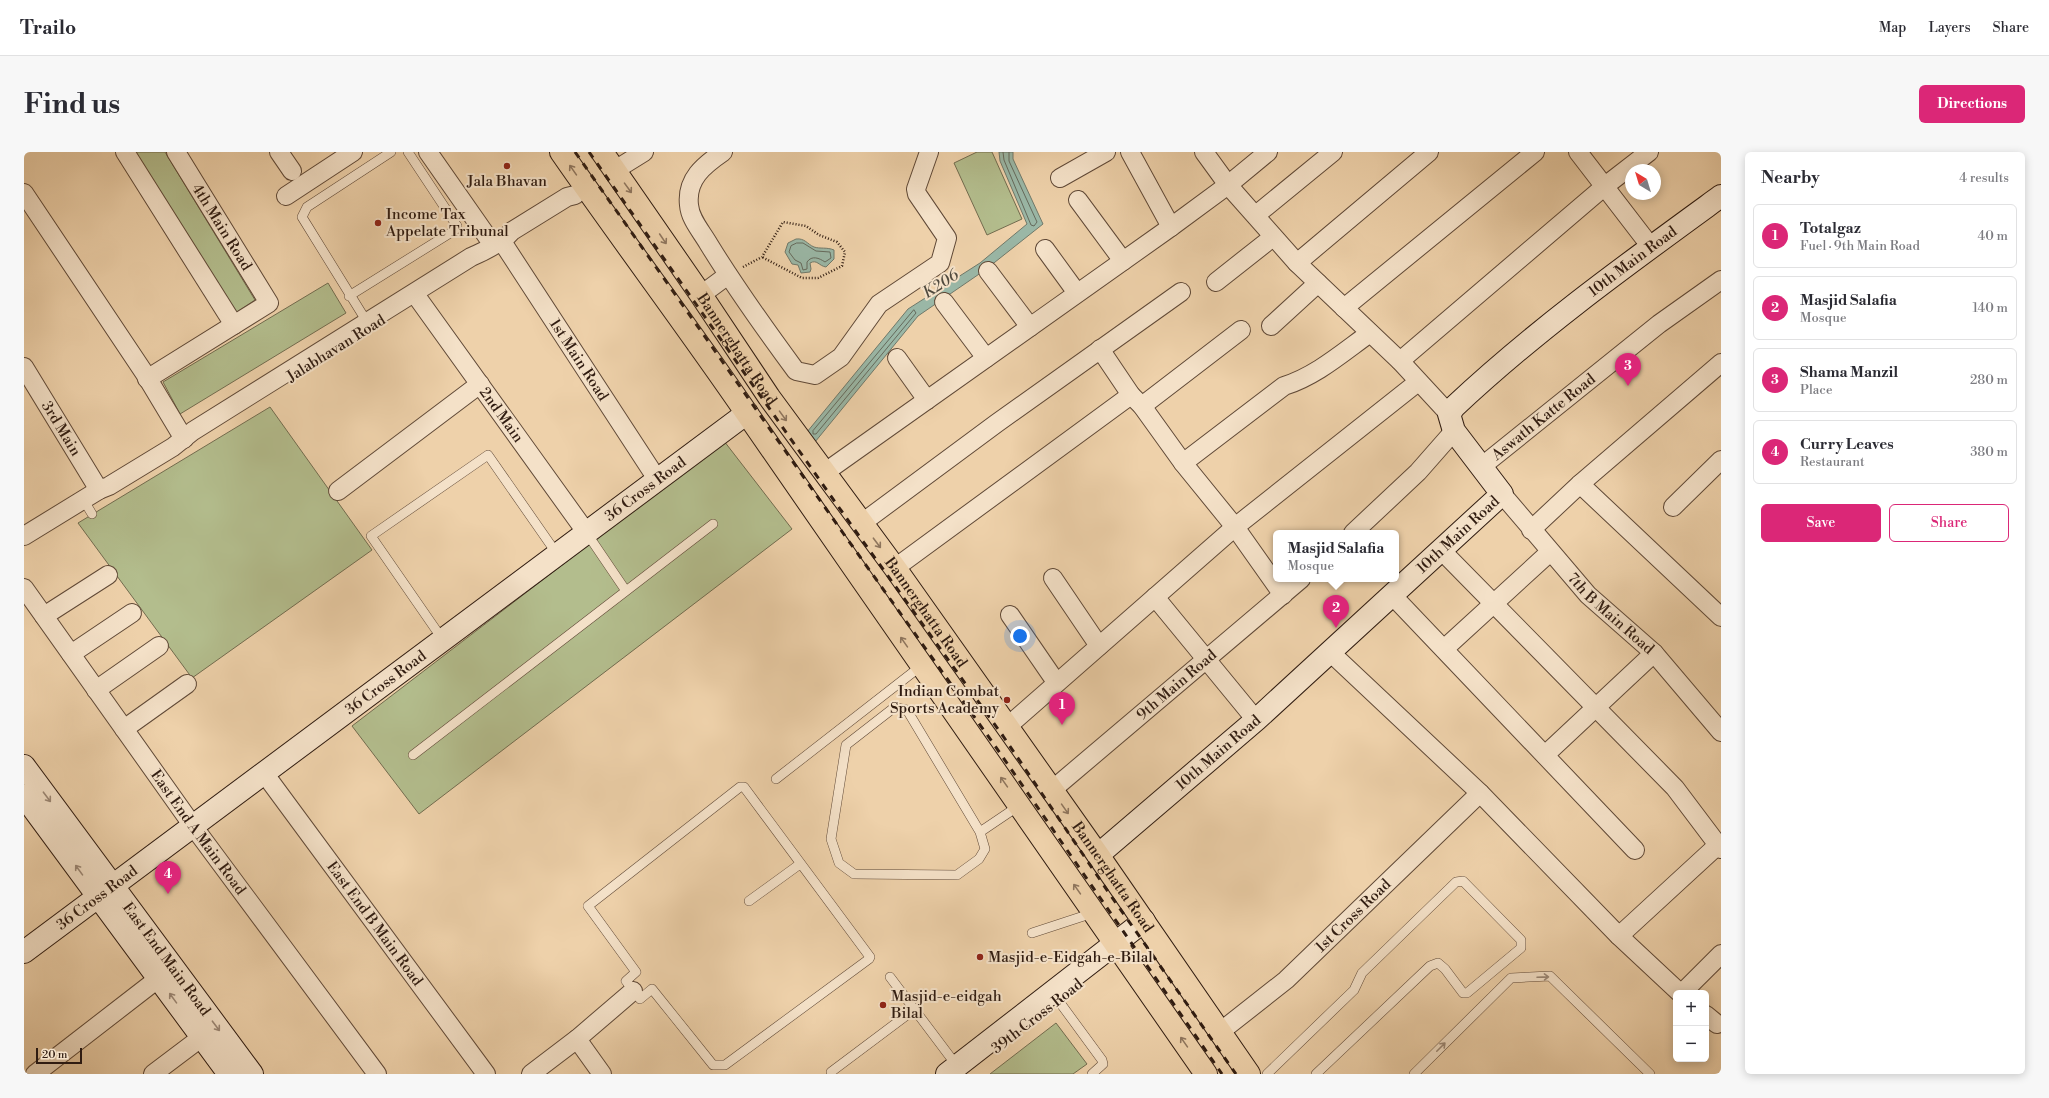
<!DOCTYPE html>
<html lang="en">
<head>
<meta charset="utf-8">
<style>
	:root { --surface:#fff; --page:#f7f7f7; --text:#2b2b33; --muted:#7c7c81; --line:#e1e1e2; --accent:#db2777 }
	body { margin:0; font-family:"Libre Bodoni",serif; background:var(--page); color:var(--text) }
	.controls { position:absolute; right:12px; bottom:12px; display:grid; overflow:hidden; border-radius:6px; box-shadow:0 2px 10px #0003 }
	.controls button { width:36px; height:36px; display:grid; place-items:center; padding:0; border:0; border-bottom:1px solid var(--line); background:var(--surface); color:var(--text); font:20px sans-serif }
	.compass { position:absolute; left:1601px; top:12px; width:36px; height:36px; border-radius:50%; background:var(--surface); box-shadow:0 2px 10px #0003; rotate:322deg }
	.scale { position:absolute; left:12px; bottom:10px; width:46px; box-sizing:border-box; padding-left:4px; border:2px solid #301c11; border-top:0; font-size:11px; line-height:14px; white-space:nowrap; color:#301c11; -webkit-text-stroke:3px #f4e1c8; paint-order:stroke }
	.you { position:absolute; left:996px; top:484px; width:14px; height:14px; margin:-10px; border:3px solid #fff; border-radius:50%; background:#1a73e8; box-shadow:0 0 0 6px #1a73e833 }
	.badge { display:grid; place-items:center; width:26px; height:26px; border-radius:50%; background:var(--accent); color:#fff; font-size:13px; font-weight:700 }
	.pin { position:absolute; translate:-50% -33px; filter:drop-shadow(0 1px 2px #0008) }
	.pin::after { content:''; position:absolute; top:21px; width:14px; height:12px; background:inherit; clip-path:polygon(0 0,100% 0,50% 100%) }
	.popup { position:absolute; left:1249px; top:378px; width:126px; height:52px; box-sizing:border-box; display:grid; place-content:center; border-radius:6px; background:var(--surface); filter:drop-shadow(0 1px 3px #0005); font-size:13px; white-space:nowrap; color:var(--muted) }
	.popup b { font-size:15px; color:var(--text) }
	.popup::after { content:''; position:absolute; left:50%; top:100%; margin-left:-8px; border:8px solid transparent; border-top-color:var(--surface) }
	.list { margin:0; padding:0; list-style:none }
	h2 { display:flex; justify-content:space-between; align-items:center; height:52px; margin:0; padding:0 16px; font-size:17px }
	h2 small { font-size:13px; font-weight:400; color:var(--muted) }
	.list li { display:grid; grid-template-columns:26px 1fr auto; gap:12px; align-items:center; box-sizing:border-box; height:64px; margin:0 8px 8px; padding:0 8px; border:1px solid var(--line); border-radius:6px }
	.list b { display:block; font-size:15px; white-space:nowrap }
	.list p { margin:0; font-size:13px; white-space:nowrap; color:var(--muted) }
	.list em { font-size:13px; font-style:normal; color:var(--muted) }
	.actions { display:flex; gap:8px; padding:12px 16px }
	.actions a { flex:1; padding:9px 0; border:1px solid var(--accent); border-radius:6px; text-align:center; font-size:14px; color:var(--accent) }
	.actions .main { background:var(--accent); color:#fff }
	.map { position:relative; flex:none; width:1697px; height:922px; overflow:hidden; border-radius:6px }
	header { display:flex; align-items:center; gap:24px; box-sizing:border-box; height:56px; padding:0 20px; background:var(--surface); border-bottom:1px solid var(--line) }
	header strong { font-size:19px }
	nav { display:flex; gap:22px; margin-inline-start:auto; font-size:14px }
	.intro { display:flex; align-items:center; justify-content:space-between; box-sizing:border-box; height:96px; padding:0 24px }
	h1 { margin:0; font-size:28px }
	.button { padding:10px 18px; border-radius:6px; background:var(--accent); color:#fff; font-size:14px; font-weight:700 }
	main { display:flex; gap:24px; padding:0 24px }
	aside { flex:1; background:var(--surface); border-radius:6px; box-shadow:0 2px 10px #0003 }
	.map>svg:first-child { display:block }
	.green { fill:#b3bd8d; stroke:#726c4f }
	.water { fill:#9ab7a6; stroke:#70796a }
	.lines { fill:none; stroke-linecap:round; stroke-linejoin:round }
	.shore { stroke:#656a5c; stroke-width:1 }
	.lane-casing { stroke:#604937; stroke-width:10 }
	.street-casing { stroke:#604937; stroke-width:20 }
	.secondary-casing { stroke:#301c11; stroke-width:24 }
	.primary-casing { stroke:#301c11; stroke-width:24 }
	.path { stroke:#301c11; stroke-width:2.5; stroke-dasharray:1 2; stroke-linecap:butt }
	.lane { stroke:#f4e1c8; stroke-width:9 }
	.street { stroke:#f4e1c8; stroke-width:18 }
	.secondary { stroke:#f4e1c8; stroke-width:22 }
	.primary { stroke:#eed1aa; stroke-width:22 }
	.rail { stroke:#301c11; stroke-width:3; stroke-dasharray:7 7; stroke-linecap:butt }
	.oneway { stroke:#8f765e }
	.oneway2 { stroke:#9c8876 }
	.poi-dot { fill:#8f2418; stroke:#f4e1c8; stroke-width:1.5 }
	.labels { text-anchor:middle; stroke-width:4; stroke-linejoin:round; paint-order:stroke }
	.poi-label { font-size:15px; fill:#301c11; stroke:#f4e1c8; text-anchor:start }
	.street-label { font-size:15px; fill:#301c11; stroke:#f4e1c8 }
	.water-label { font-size:16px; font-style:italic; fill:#504a3e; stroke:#f4e1c8 }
</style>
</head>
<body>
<header>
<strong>Trailo</strong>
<nav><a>Map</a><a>Layers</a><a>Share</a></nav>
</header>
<div class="intro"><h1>Find us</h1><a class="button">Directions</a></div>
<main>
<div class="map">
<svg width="1697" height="922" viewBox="0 0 1697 922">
	<rect width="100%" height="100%" fill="#eed1aa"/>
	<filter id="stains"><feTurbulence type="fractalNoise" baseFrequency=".005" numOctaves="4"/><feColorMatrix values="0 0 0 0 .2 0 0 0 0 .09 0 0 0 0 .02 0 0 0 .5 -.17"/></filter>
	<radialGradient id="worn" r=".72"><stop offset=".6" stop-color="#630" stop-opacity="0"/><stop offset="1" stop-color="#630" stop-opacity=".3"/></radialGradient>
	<path class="green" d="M108,0H141L231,148L210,162Z
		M953,0H968L998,67L963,83L930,11Z
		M304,131L322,161L156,262L139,230Z
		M246,255L348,398L168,526L54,371Z
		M700,289L768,377L395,662L328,574Z
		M1032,871L1063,912L1049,922H966Z"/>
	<path class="water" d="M975,0H989V7L1019,72L961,118L894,164L791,290L783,280L884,157L956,111L1003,72L976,9Z
		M772,87C781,86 783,92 790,95C796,97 803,95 810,98V107L802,115C795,114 793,107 786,111L787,117L786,120L777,121L774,113L768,112L761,100L764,91Z"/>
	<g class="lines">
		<path class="shore" d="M979,0L980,8L1007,73L1010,74L1013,70L985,9V0
			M773,91H779L792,99L806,100L807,106L801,110C795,106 788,103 783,110V117L779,118L777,111L771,108L765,100L767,94Z
			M890,158L892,161L792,282H789V279Z"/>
		<defs>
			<path id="lane" d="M325,144L431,78L433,74L384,0
				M343,170L278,65L283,55L367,0
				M59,347L68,362
				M562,380L602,439L689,372
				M419,488L347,384L464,303L533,402
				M873,556L883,558L956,680L961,697L955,707L933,723L830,722L815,711L807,687L822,593L867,558Z
				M389,603L602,439
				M752,627L897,514
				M716,635H720L846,805L845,807L701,913H689L628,837L616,847L602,829L612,820L564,754Z
				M956,680L996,653
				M725,749L776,712
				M1008,781L1069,761
				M866,825L933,914
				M1034,848L1078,908L1079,912L1068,922
				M807,920L891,857
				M1243,922L1330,838L1338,821L1432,730L1439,729L1497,788V796L1443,841H1439L1421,817L1414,811L1406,814L1292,922
				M1390,922L1487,826L1526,824L1626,922"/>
			<g id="street">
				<path d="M101,0L210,173"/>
				<path d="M255,0L268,19"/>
				<path d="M404,0L469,93"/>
				<path d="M699,0C680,13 662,27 665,53C666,67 677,79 684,91C711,135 741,177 772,219L791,223L817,205L855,152L916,111L923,86L893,42L892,37L905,0"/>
				<path d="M1106,0L1147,75"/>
				<path d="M1180,0L1204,33L1273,111L1376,209L1425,262"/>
				<path d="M1554,0L1627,95"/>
				<path d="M591,18L620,0"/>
				<path d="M1036,26L1082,0"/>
				<path d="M0,41L121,222L160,287"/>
				<path d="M262,44L329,0"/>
				<path d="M1054,48L1099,109"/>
				<path d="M1232,63L1309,0"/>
				<path id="s1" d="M477,88L633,327"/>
				<path d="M1021,97L1053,141"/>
				<path d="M1273,111L1405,0"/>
				<path d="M964,119L1006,175"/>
				<path d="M1192,130L1249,85"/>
				<path d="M677,143L704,123"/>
				<path id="s2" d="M393,145L562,380"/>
				<path d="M920,150L962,206"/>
				<path d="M1320,156L1511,0"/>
				<path d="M1247,174L1294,131"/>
				<path d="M1076,197L1107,243L1118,254L1159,311L1211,375L1259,443"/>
				<path d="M873,206L903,248"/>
				<path d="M1376,209L1581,34L1625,0"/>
				<path id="s3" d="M0,215L75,338"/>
				<path d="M123,227L245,151L152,0"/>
				<path d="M1118,254L1217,178"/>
				<path d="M1159,311L1260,234C1292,224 1318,201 1346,181"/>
				<path id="s4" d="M1457,315L1635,172L1697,128"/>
				<path d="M800,321L1147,75L1204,33L1244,0"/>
				<path d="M1556,332L1697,465"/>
				<path d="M314,339L456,232"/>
				<path id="s5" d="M1478,342L1564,443L1630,501L1697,580"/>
				<path d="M1649,355L1697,308"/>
				<path d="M838,371L973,271L1157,140"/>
				<path d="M1507,378L1556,332L1697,211"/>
				<path d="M1329,381L1394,320L1430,279"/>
				<path d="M0,384L75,338L85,334L149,295L169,279L447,105C461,99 478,91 488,79L543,45L551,43"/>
				<path d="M1417,398L1651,636L1697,697"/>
				<path d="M871,416L1107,243"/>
				<path d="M1029,426L1075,494"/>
				<path id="s6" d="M0,436L169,674L353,922"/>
				<path d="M1367,442L1611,698"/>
				<path d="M1131,445L1232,568"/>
				<path d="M986,463L1032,530"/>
				<path d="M20,464L84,423"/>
				<path d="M1420,497L1526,400"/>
				<path d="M1306,500L1456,641L1595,784L1656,841"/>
				<path d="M47,502L108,461"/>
				<path d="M72,538L135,494"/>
				<path d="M984,574L1211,375L1394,230"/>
				<path d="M100,577L163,532"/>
				<path d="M1521,603L1630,501"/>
				<path id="s7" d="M240,621L462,922"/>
				<path id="s8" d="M1028,638L1277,427"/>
				<path d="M1595,784L1694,693"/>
				<path d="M1658,841L1697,802"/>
				<path d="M1682,863L1693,872"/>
				<path id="s9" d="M1196,880L1262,828L1456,641"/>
				<path d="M553,887L578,922"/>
				<path d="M11,922L135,826"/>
				<path d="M129,922L178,885"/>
				<path d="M507,922L553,887L609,839"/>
			</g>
			<g id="secondary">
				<path id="s10" d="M0,614L228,922"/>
				<path d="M0,644L205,922"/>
				<path id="s11" d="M1074,703L1232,568L1478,342L1430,279L1425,262L1430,255C1513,177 1605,111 1697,44"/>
				<path id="s12" d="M0,800L723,261"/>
				<path d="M923,922L1120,769"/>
			</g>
			<g id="primary">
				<path d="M537,0C598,88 663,174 724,263C876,483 1029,702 1182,922"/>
				<path id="s13" d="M578,0L677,143L745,245L871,416L1074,703L1225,922"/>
			</g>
		</defs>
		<use href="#lane" class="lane-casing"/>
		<use href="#street" class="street-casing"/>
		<use href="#secondary" class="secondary-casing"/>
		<use href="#primary" class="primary-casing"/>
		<path class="path" d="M719,115L738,105L759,70L782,74L795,83L813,90L821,100L818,114L794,126H778L738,105"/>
		<use href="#lane" class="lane"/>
		<use href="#street" class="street"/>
		<use href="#secondary" class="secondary"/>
		<use href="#primary" class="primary"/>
		<path class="rail" d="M551,0L819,381L969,591L1198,922
			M565,0L828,374L979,584L1085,741L1212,922"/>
	</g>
	<defs><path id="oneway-shaft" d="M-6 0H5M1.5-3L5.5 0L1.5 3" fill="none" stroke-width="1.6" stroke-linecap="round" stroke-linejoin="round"/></defs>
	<g class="oneway">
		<use href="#oneway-shaft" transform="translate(549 18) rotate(-125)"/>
		<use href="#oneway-shaft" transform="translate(604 36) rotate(54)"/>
		<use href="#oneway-shaft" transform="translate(639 87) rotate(56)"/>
		<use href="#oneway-shaft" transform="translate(759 264) rotate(54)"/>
		<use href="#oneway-shaft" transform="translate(853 391) rotate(53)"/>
		<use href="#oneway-shaft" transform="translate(880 490) rotate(-125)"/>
		<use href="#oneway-shaft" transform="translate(980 630) rotate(-125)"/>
		<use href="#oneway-shaft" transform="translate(1041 657) rotate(55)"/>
		<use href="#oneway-shaft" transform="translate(1053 737) rotate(-125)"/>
		<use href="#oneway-shaft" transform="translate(1160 890) rotate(-125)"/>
	</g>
	<g class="oneway2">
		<use href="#oneway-shaft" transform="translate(23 645) rotate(53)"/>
		<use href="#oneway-shaft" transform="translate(55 718) rotate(-126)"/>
		<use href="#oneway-shaft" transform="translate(1519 825) rotate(-2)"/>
		<use href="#oneway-shaft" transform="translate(149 846) rotate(-126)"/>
		<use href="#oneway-shaft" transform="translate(192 874) rotate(53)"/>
		<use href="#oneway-shaft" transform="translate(1417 895) rotate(-45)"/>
	</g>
	<g class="poi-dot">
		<circle cx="483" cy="14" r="4"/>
		<circle cx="354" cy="71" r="4"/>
		<circle cx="983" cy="548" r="4"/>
		<circle cx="956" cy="805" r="4"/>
		<circle cx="859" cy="853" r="4"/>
	</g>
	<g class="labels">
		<g class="poi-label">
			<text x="483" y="34" text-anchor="middle">Jala Bhavan</text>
			<text x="362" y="67">Income Tax<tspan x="362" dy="17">Appelate Tribunal</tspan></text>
			<text x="975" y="544" text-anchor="end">Indian Combat<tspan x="975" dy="17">Sports Academy</tspan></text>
			<text x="964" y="810">Masjid-e-Eidgah-e-Bilal</text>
			<text x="867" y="849">Masjid-e-eidgah<tspan x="867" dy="17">Bilal</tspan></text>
		</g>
		<g class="street-label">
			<text transform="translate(198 75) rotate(58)" y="5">4th Main Road</text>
			<text dy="5" stroke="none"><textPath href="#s11" startOffset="878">10th Main Road</textPath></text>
			<text transform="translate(312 196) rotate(-32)" y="5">Jalabhavan Road</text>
			<text dy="5" stroke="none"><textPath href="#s13" startOffset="239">Bannerghatta Road</textPath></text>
			<text dy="5" stroke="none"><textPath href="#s1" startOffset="143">1st Main Road</textPath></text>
			<text dy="5" stroke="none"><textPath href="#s2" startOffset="145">2nd Main</textPath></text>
			<text dy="5" stroke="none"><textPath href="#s4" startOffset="80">Aswath Katte Road</textPath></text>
			<text dy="5" stroke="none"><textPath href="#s3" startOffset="72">3rd Main</textPath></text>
			<text dy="5" stroke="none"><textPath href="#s12" startOffset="775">36 Cross Road</textPath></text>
			<text dy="5" stroke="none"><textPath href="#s11" startOffset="482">10th Main Road</textPath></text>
			<text dy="5" stroke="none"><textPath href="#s13" startOffset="563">Bannerghatta Road</textPath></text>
			<text dy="5" stroke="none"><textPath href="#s5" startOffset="162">7th B Main Road</textPath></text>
			<text dy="5" stroke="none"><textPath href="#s12" startOffset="451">36 Cross Road</textPath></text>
			<text dy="5" stroke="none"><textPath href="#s8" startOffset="163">9th Main Road</textPath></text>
			<text dy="5" stroke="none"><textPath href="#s11" startOffset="158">10th Main Road</textPath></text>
			<text dy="5" stroke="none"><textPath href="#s6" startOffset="300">East End A Main Road</textPath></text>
			<text dy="5" stroke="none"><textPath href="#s13" startOffset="887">Bannerghatta Road</textPath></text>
			<text dy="5" stroke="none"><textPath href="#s12" startOffset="91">36 Cross Road</textPath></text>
			<text dy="5" stroke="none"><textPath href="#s9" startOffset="177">1st Cross Road</textPath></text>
			<text dy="5" stroke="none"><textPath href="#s7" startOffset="187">East End B Main Road</textPath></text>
			<text dy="5" stroke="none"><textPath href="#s10" startOffset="240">East End Main Road</textPath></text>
			<text transform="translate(1013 864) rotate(-38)" y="5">39th Cross Road</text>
		</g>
		<g class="water-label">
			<text transform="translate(916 131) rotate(-33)" y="6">K206</text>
		</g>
	</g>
	<rect width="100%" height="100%" filter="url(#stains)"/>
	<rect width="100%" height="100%" fill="url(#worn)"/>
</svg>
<div class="controls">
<button>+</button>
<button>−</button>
</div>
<svg class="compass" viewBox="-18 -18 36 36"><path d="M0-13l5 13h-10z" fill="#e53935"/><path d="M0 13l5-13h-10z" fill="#7c7c81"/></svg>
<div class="scale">20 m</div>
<div class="you"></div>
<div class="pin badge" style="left:1038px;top:573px">1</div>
<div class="pin badge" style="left:1312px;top:476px">2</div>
<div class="popup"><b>Masjid Salafia</b>Mosque</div>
<div class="pin badge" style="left:1604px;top:234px">3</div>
<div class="pin badge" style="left:144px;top:742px">4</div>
</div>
<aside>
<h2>Nearby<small>4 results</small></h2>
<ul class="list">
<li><span class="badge">1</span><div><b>Totalgaz</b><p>Fuel · 9th Main Road</p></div><em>40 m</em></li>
<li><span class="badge">2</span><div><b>Masjid Salafia</b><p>Mosque</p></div><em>140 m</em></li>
<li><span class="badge">3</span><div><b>Shama Manzil</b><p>Place</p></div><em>280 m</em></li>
<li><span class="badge">4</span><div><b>Curry Leaves</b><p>Restaurant</p></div><em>380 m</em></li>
</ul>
<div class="actions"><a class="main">Save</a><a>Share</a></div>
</aside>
</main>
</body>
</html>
